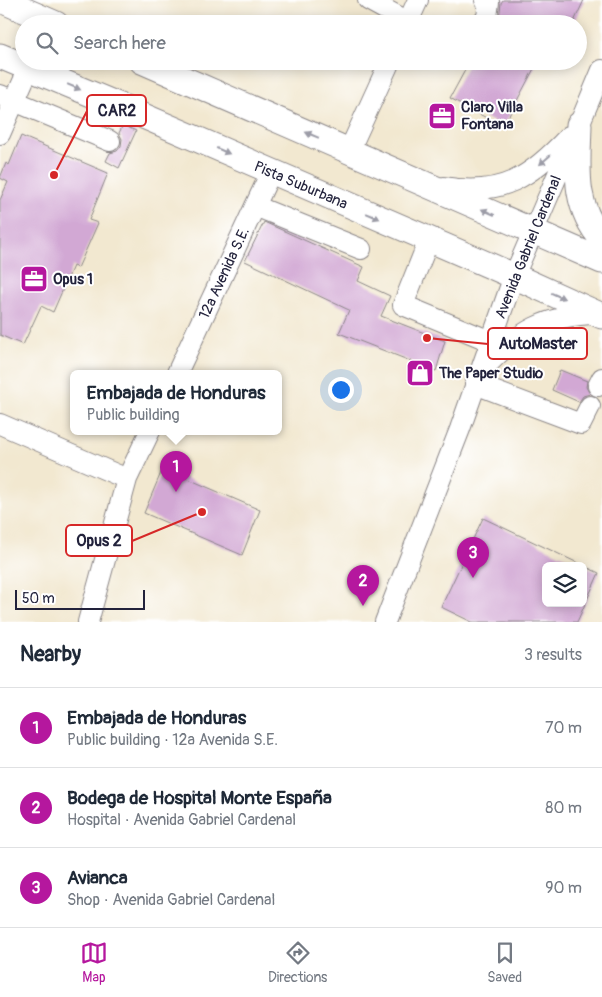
<!DOCTYPE html>
<html lang="en">
<head>
<meta charset="utf-8">
<style>
	:root { --surface:#fff; --page:#f6f6f7; --text:#1f2937; --muted:#747a83; --line:#e0e1e3; --accent:#b5179e }
	body { margin:0; font-family:Pangolin,sans-serif; background:var(--page); color:var(--text) }
	.controls { position:absolute; right:15px; bottom:15px; display:grid; overflow:hidden; border-radius:8px; box-shadow:0 2px 12px #0003 }
	.controls button { width:45px; height:45px; display:grid; place-items:center; padding:0; border:0; border-bottom:1px solid var(--line); background:var(--surface); color:var(--text); font:25px sans-serif }
	.scale { position:absolute; left:15px; bottom:12px; width:130px; box-sizing:border-box; padding-left:5px; border:2px solid #22223b; border-top:0; font-size:14px; line-height:18px; white-space:nowrap; color:#22223b; -webkit-text-stroke:4px #fff; paint-order:stroke }
	.you { position:absolute; left:340px; top:389px; width:18px; height:18px; margin:-12px; border:4px solid #fff; border-radius:50%; background:#1a73e8; box-shadow:0 0 0 8px #1a73e833 }
	.badge { display:grid; place-items:center; width:32px; height:32px; border-radius:50%; background:var(--accent); color:#fff; font-size:16px; font-weight:700 }
	.pin { position:absolute; translate:-50% -41px; filter:drop-shadow(0 1px 2px #0008) }
	.pin::after { content:''; position:absolute; top:26px; width:18px; height:15px; background:inherit; clip-path:polygon(0 0,100% 0,50% 100%) }
	.popup { position:absolute; left:70px; top:370px; width:212px; height:65px; box-sizing:border-box; display:grid; place-content:center; border-radius:8px; background:var(--surface); filter:drop-shadow(0 1px 4px #0005); font-size:16px; white-space:nowrap; color:var(--muted) }
	.popup b { font-size:19px; color:var(--text) }
	.popup::after { content:''; position:absolute; left:50%; top:100%; margin-left:-10px; border:10px solid transparent; border-top-color:var(--surface) }
	.list { margin:0; padding:0; list-style:none }
	h2 { display:flex; justify-content:space-between; align-items:center; height:65px; margin:0; padding:0 20px; font-size:21px }
	h2 small { font-size:16px; font-weight:400; color:var(--muted) }
	.list li { display:grid; grid-template-columns:32px 1fr auto; gap:15px; align-items:center; box-sizing:border-box; height:80px; padding:0 20px; border-top:1px solid var(--line) }
	.list b { display:block; font-size:19px; white-space:nowrap }
	.list p { margin:0; font-size:16px; white-space:nowrap; color:var(--muted) }
	.list em { font-size:16px; font-style:normal; color:var(--muted) }
	.icon { flex:none; width:28px; height:28px; fill:none; stroke:currentColor; stroke-width:2; stroke-linecap:round; stroke-linejoin:round }
	.map { position:relative; flex:none; width:602px; height:622px; overflow:hidden }
	.search { position:absolute; background:var(--surface); box-shadow:0 2px 12px #0003; left:15px; right:15px; top:15px; height:55px; display:flex; align-items:center; gap:12px; box-sizing:border-box; padding:0 18px; border-radius:28px; color:var(--muted); font-size:19px }
	.sheet { height:305px; background:var(--surface) }
	nav { display:flex; justify-content:space-around; align-items:center; box-sizing:border-box; height:70px; border-top:1px solid var(--line); background:var(--surface); font-size:14px; color:var(--muted) }
	nav a { display:grid; justify-items:center; gap:2px }
	nav .on { color:var(--accent) }
	.map>svg:first-child { display:block }
	.building { fill:#d2a8d4; fill-rule:evenodd }
	.lines { fill:none; stroke-linecap:round; stroke-linejoin:round }
	.minor-casing { stroke:#8a8586; stroke-width:22 }
	.major-casing { stroke:#8a8586; stroke-width:27 }
	.minor { stroke:#fff; stroke-width:20 }
	.major { stroke:#fff; stroke-width:25 }
	.oneway { fill:#9c9ca7 }
	.labels { text-anchor:middle; stroke-width:4; stroke-linejoin:round; paint-order:stroke }
	.poi-label { font-size:15px; font-weight:bold; fill:#22223b; stroke:#fff; text-anchor:start }
	.street-label { font-size:15px; fill:#22223b; stroke:#fff }
	.leader { fill:none; stroke:#d62828; stroke-width:2 }
	.callout-dot { fill:#d62828; stroke:#fff; stroke-width:2 }
	.callout { fill:#fff; stroke:#d62828; stroke-width:2 }
	.callout-label { font-size:16px; text-anchor:middle; font-weight:bold; fill:#22223b }
</style>
</head>
<body>
<div class="map">
<svg width="602" height="622" viewBox="0 0 602 622">
	<rect width="100%" height="100%" fill="#fff"/>
	<filter id="ink" filterUnits="userSpaceOnUse"><feTurbulence type="fractalNoise" baseFrequency=".02" numOctaves="2"/><feDisplacementMap in="SourceGraphic" scale="10" xChannelSelector="R" yChannelSelector="G"/><feConvolveMatrix kernelMatrix="1 2 1 2 8 2 1 2 1" color-interpolation-filters="sRGB"/></filter>
	<filter id="wash" filterUnits="userSpaceOnUse"><feTurbulence type="fractalNoise" baseFrequency=".0096" numOctaves="4" result="noise"/><feDisplacementMap in="SourceGraphic" scale="20" xChannelSelector="R" yChannelSelector="G"/><feGaussianBlur stdDeviation="1.12" result="paint"/><feColorMatrix in="noise" values="0 0 0 0 0 0 0 0 0 0 0 0 0 0 0 0 0 1.4 0 .05"/><feComposite in="paint" operator="in"/></filter>
	<g filter="url(#wash)">
		<rect width="100%" height="100%" fill="#f2e8d0"/>
		<g id="blocks">
			<path class="building" d="M503,0H584L573,24H497L499,19L501,3Z
				M470,61H538L503,127L450,98Z
				M123,125L136,131L119,168L106,161L110,153L117,151L121,146L122,139L119,133Z
				M21,136L108,173L89,220L98,223L78,268L73,266L53,312L41,306L23,345L0,335V200L8,182L0,178L6,163L9,165Z
				M264,222L364,267L358,281L390,296L381,316L445,341L436,371L339,333L349,310L245,261Z
				M560,370L587,381L586,387L590,394L583,396L579,402L552,390Z
				M163,468L260,510L242,555L144,513Z
				M483,518L599,573L577,622H472L441,607ZM546,566H583V603H546Z"/>
		</g>
	</g>
	<g filter="url(#ink)">
		<use href="#blocks" fill-opacity="0" stroke="#8a8586" stroke-width="1"/>
		<g class="lines">
			<defs>
				<path id="minor" d="M368,0L412,24
					M407,24L418,0
					M482,24L487,17L489,2L485,0
					M0,95L110,141
					M0,134L32,61
					M349,151L390,61
					M444,187C502,197 531,177 569,136
					M255,206L361,249
					M429,240L403,305L490,341
					M484,368C519,331 546,315 597,314
					M177,373L271,172
					M475,384L581,424L590,406
					M598,386L602,378
					M0,424L127,479
					M88,622L127,479L150,431
					M385,622L460,429L514,276L579,125L602,70"/>
				<path id="major" d="M1,0L56,24
					M0,56L125,108L514,276L602,316
					M142,61L602,261
					M579,125C578,167 572,205 602,239"/>
			</defs>
			<use href="#minor" class="minor-casing"/>
			<use href="#major" class="major-casing"/>
			<use href="#minor" class="minor"/>
			<use href="#major" class="major"/>
		</g>
		<defs><path id="oneway-solid" d="M-6-.8H1V-3.2L6.5 0L1 3.2V.8H-6Z" transform="scale(1.25)"/></defs>
		<g class="oneway">
			<use href="#oneway-solid" transform="translate(74 87) rotate(23)"/>
			<use href="#oneway-solid" transform="translate(312 135) rotate(-157)"/>
			<use href="#oneway-solid" transform="translate(223 151) rotate(24)"/>
			<use href="#oneway-solid" transform="translate(545 160) rotate(139)"/>
			<use href="#oneway-solid" transform="translate(488 212) rotate(-156)"/>
			<use href="#oneway-solid" transform="translate(373 216) rotate(23)"/>
			<use href="#oneway-solid" transform="translate(558 296) rotate(24)"/>
		</g>
	</g>
	<defs>
		<symbol id="office-square" viewBox="-11 -11 22 22"><rect x="-9" y="-9" width="18" height="18" rx="4" fill="#b5179e" stroke="#fff"/><path d="M-6-3h4V-5.5h4V-3h4V5H-6ZM-1-4.5V-3h2v-1.5ZM-6 0V1H6V0Z" fill="#fff"/></symbol>
		<symbol id="shop-square" viewBox="-11 -11 22 22"><rect x="-9" y="-9" width="18" height="18" rx="4" fill="#b5179e" stroke="#fff"/><path d="M-5-2.5h2.3a2.7 3.5 0 0 1 5.4 0H5L5.5 6h-11ZM-1.5-2.5h3a1.5 2.3 0 0 0-3 0Z" fill="#fff"/></symbol>
	</defs>
	<g fill-rule="evenodd">
		<use href="#office-square" x="426" y="100" width="32" height="32"/>
		<use href="#office-square" x="18" y="263" width="32" height="32"/>
		<use href="#shop-square" x="404" y="357" width="32" height="32"/>
	</g>
	<g class="labels">
		<g class="poi-label">
			<text x="461" y="112">Claro Villa<tspan x="461" dy="17">Fontana</tspan></text>
			<text x="53" y="284">Opus 1</text>
			<text x="439" y="378">The Paper Studio</text>
		</g>
		<g class="street-label">
			<text transform="translate(301 185) rotate(23)" y="5">Pista Suburbana</text>
			<text transform="translate(528 247) rotate(-68)" y="5">Avenida Gabriel Cardenal</text>
			<text transform="translate(224 273) rotate(-65)" y="5">12a Avenida S.E.</text>
		</g>
	</g>
	<path class="leader" d="M54 175L87 111M427 338L488 344M202 512L132 541"/>
	<g class="callout-dot">
		<circle cx="54" cy="175" r="5"/>
		<circle cx="427" cy="338" r="5"/>
		<circle cx="202" cy="512" r="5"/>
	</g>
	<g class="callout">
		<rect x="87" y="95" width="59" height="31" rx="5"/>
		<rect x="488" y="328" width="99" height="31" rx="5"/>
		<rect x="66" y="525" width="66" height="31" rx="5"/>
	</g>
	<g class="callout-label">
		<text x="117" y="116">CAR2</text>
		<text x="538" y="349">AutoMaster</text>
		<text x="99" y="546">Opus 2</text>
	</g>
</svg>
<div class="controls">
<button><svg class="icon" aria-label="layers" viewBox="0 0 24 24"><path d="M12 4l9 5-9 5-9-5zM3 14l9 5 9-5"/></svg></button>
</div>
<div class="scale">50 m</div>
<div class="you"></div>
<div class="pin badge" style="left:176px;top:492px">1</div>
<div class="popup"><b>Embajada de Honduras</b>Public building</div>
<div class="pin badge" style="left:363px;top:606px">2</div>
<div class="pin badge" style="left:473px;top:578px">3</div>
<div class="search"><svg class="icon" aria-label="search" viewBox="0 0 24 24"><circle cx="10" cy="10" r="6"/><path d="M15 15l6 6"/></svg>Search here</div>
</div>
<section class="sheet">
<h2>Nearby<small>3 results</small></h2>
<ul class="list">
<li><span class="badge">1</span><div><b>Embajada de Honduras</b><p>Public building · 12a Avenida S.E.</p></div><em>70 m</em></li>
<li><span class="badge">2</span><div><b>Bodega de Hospital Monte España</b><p>Hospital · Avenida Gabriel Cardenal</p></div><em>80 m</em></li>
<li><span class="badge">3</span><div><b>Avianca</b><p>Shop · Avenida Gabriel Cardenal</p></div><em>90 m</em></li>
</ul>
</section>
<nav>
<a class="on"><svg class="icon" aria-label="map" viewBox="0 0 24 24"><path d="M3 6l6-2 6 2 6-2v14l-6 2-6-2-6 2zM9 4v14M15 6v14"/></svg>Map</a>
<a><svg class="icon" aria-label="directions" viewBox="0 0 24 24"><path d="M12 3l9 9-9 9-9-9zM9 14v-3h6M13 9l2 2-2 2"/></svg>Directions</a>
<a><svg class="icon" aria-label="saved" viewBox="0 0 24 24"><path d="M7 4h10v16l-5-4-5 4z"/></svg>Saved</a>
</nav>
</body>
</html>
